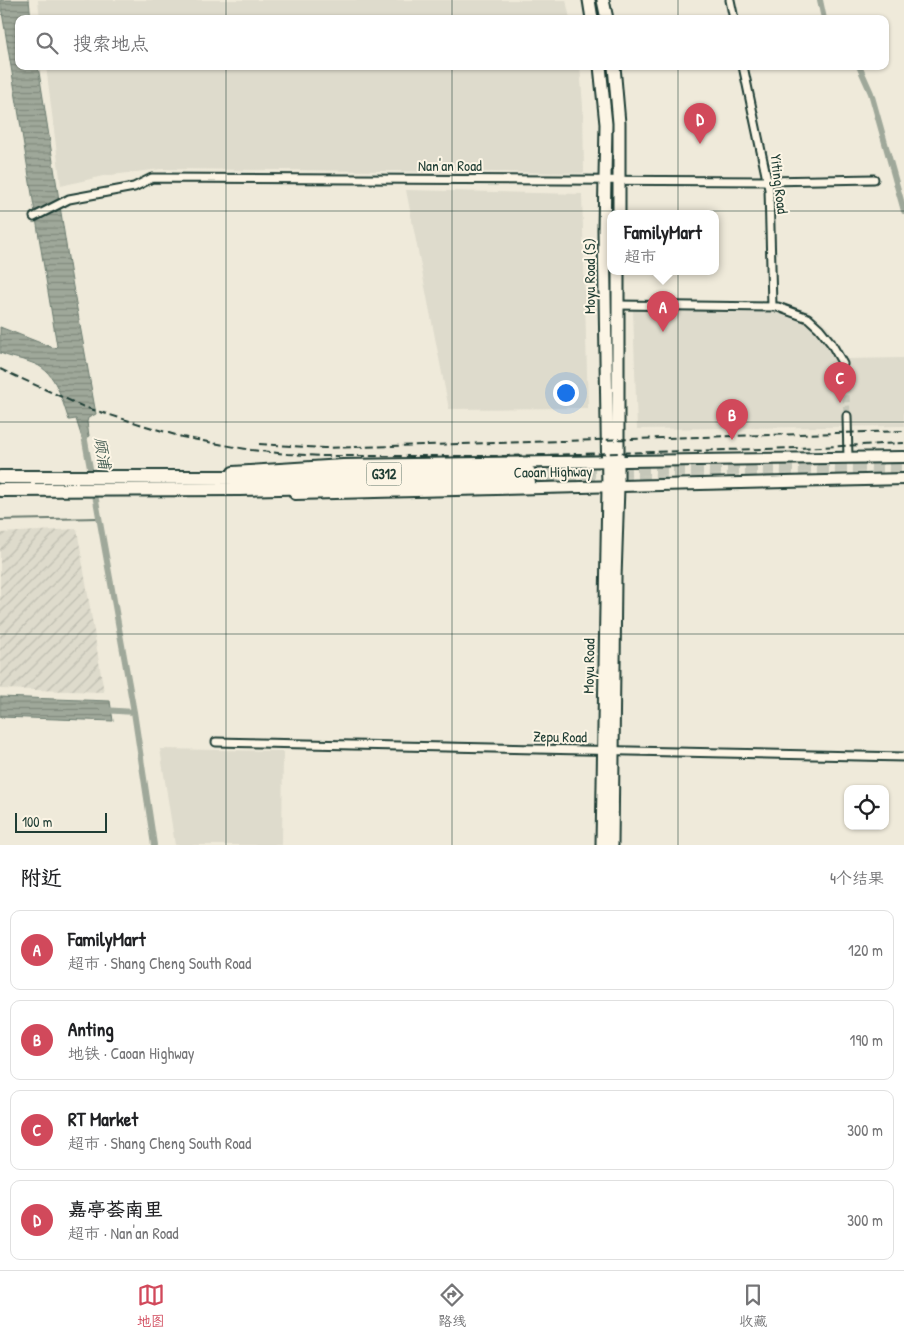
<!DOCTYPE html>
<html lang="zh">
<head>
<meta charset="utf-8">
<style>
	:root { --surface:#fff; --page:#f2f2f2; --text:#202124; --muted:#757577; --line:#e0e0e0; --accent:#d1495b }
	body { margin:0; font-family:"Patrick Hand","LXGW WenKai TC",sans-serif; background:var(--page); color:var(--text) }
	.controls { position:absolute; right:15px; bottom:15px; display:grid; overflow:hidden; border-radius:10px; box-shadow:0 1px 4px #0004 }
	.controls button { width:45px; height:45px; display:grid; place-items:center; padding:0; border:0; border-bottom:1px solid var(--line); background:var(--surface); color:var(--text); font:25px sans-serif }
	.scale { position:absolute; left:15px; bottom:12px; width:92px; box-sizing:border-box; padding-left:5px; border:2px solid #1f3d34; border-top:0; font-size:14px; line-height:18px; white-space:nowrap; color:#1f3d34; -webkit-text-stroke:4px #fcf5e5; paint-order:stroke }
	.you { position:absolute; left:565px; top:392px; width:18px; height:18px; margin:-12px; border:4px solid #fff; border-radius:50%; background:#1a73e8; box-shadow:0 0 0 8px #1a73e833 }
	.badge { display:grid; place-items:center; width:32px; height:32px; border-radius:50%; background:var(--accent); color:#fff; font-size:16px; font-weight:700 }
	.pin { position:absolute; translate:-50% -41px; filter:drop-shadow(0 1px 2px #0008) }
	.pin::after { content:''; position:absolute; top:26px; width:18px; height:15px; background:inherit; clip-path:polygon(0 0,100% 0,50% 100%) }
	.popup { position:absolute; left:607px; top:210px; width:112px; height:65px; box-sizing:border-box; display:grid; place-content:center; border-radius:10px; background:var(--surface); filter:drop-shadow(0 1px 4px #0005); font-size:16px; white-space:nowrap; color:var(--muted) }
	.popup b { font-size:19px; color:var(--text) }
	.popup::after { content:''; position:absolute; left:50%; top:100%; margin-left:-10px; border:10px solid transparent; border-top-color:var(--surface) }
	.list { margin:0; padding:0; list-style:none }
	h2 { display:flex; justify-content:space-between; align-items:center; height:65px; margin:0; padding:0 20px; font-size:21px }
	h2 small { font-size:16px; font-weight:400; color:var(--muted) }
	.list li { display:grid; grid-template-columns:32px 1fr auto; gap:15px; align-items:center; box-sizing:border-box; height:80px; margin:0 10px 10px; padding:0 10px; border:1px solid var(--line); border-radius:10px }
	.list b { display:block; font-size:19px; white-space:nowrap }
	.list p { margin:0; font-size:16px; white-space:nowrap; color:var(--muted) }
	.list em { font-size:16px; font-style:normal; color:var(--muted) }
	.icon { flex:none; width:28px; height:28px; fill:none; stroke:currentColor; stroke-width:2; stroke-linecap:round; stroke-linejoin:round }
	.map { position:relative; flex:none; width:904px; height:845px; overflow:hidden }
	.search { position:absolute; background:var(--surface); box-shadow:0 1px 4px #0004; left:15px; right:15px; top:15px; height:55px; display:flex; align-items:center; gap:12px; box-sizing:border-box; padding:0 18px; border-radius:10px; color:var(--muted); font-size:19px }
	.sheet { height:425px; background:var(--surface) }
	nav { display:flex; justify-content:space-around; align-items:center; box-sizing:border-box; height:70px; border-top:1px solid var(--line); background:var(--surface); font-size:14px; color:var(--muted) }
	nav a { display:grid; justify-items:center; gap:2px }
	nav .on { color:var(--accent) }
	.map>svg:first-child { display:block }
	.built { fill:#dedbcc }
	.industrial { fill:url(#industrial-furrows) }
	.water { fill:url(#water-rules); stroke:#6c7d71 }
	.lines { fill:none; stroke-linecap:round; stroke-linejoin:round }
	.stream { stroke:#6c7d71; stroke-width:2 }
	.canal { stroke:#9fa89a; stroke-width:6 }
	.street-tunnel { stroke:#c5c7b9; stroke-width:7; stroke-dasharray:7 3.5; stroke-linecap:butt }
	.highway-tunnel { stroke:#c5c7b9; stroke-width:12; stroke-dasharray:12 6; stroke-linecap:butt }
	.street-casing { stroke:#1f3d34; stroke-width:11 }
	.secondary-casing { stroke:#1f3d34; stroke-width:14 }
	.primary-casing { stroke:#1f3d34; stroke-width:15 }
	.highway-casing { stroke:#1f3d34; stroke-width:16 }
	.street { stroke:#fcf5e5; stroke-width:7 }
	.secondary { stroke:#fcf5e5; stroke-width:10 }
	.primary { stroke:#fcf5e5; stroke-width:11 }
	.highway { stroke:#fcf5e5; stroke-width:12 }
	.rail { stroke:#1f3d34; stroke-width:2; stroke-dasharray:8 4; stroke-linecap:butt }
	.grid { fill:none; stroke:#1f3d34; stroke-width:1; stroke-opacity:0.55 }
	.labels { text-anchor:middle; stroke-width:4; stroke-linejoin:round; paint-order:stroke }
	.shield { fill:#fcf5e5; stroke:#617469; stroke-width:1 }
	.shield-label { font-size:14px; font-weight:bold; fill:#1f3d34 }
	.street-label { font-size:15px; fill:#1f3d34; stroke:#fcf5e5 }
	.water-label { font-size:16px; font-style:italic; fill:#455d53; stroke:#fcf5e5 }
</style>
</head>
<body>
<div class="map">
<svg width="904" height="845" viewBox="0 0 904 845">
	<defs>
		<pattern id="industrial-furrows" width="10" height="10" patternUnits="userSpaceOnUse" patternTransform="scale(1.25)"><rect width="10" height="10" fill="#dedbcc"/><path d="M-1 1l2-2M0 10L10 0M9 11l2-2" fill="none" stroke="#bebdb0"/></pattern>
		<pattern id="water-rules" width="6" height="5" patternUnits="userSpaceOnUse" patternTransform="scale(1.25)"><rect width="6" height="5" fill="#9fa89a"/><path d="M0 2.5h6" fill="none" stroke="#818a7e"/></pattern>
	</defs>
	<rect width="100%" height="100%" fill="#efeada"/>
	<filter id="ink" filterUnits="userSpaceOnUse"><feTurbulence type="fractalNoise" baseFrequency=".02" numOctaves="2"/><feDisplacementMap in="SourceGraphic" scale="10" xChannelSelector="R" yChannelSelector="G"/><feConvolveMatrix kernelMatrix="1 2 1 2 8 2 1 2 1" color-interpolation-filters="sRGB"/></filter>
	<g filter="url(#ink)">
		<path class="built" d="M38,0H566L570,19H40Z
			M46,66H580L583,106L584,173L161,169L103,176L61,186Z
			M406,190L582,194L588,408L449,409Z
			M790,305L808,311L826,325L839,344L845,359L904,358V426L637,429L633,310Z
			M160,749L283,751L282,845H175Z"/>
		<path class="industrial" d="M77,529L104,692L0,689V533Z"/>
		<path class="water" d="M0,0H29L31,19H19V66H38L70,270L96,414L88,418L87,422L89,436L82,438L76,419L69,420C61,399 57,373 35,364C24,359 11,358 0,353V327L51,347L55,348L57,346Z
			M0,697L110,701L113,721L0,717Z"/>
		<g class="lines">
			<path class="stream" d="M0,520L99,518"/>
			<path class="canal" d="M820,0L824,19
				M859,66L871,93L904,211
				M83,430L92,479
				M94,489L134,712L154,845
				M103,710L134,712"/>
			<path class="street-tunnel" d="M843,364L845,373L847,416"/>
			<path class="highway-tunnel" d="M529,472L904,465
				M529,482L904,473"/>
			<defs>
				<path id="street" d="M730,0L734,19
					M743,66L769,189L772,306
					M34,217L69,199L134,187L152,178L767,181L874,179
					M618,305L778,307L808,318L819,328L831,343L843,364
					M847,416L848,458
					M216,742L904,757"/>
				<path id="secondary" d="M233,472L343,465L904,457
					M295,494L904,479"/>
				<path id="primary" d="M589,0L592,19
					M603,0L607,19
					M600,66L606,124L604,230L608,487L602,845
					M614,66L619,123V213
					M612,845L615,578L618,487V271"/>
				<path id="highway" d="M0,477H239L529,472
					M0,490L239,489L529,482"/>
			</defs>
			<use href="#street" class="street-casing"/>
			<use href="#secondary" class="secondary-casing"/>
			<use href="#primary" class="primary-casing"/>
			<use href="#highway" class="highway-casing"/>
			<use href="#street" class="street"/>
			<use href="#secondary" class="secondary"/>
			<use href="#primary" class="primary"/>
			<use href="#highway" class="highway"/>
			<path class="rail" d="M0,369L84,407L182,437L251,450L287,454L324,456H505L798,448L904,443
				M259,444L324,448L904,431"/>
		</g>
	</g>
	<path class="grid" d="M226,0V19M452,0V19M678,0V19M226,66V845M452,66V845M678,66V845M0,211H904M0,422H904M0,634H904"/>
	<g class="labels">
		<rect class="shield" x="366.5" y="462.5" width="35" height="23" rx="4"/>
		<g class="shield-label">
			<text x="384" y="479">G312</text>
		</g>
		<g class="street-label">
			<text x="450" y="171">Nan'an Road</text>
			<text transform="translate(779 184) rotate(83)" y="5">Yiting Road</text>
			<text transform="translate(590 276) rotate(-90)" y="5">Moyu Road (S)</text>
			<text transform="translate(553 472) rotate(-1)" y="5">Caoan Highway</text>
			<text transform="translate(589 666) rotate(-89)" y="5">Moyu Road</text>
			<text transform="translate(560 737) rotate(1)" y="5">Zepu Road</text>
		</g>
		<g class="water-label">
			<text transform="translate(103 453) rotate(80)" y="6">顾浦</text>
		</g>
	</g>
</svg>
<div class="controls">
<button><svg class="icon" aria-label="locate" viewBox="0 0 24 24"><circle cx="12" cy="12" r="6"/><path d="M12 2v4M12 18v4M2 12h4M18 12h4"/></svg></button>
</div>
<div class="scale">100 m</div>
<div class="you"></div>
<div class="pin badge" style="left:663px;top:332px">A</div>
<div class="popup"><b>FamilyMart</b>超市</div>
<div class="pin badge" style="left:732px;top:440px">B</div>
<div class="pin badge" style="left:840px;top:403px">C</div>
<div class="pin badge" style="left:700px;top:144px">D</div>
<div class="search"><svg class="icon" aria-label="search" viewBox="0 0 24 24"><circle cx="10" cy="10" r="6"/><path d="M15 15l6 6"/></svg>搜索地点</div>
</div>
<section class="sheet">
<h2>附近<small>4个结果</small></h2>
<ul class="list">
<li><span class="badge">A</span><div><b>FamilyMart</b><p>超市 · Shang Cheng South Road</p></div><em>120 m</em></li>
<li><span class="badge">B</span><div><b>Anting</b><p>地铁 · Caoan Highway</p></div><em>190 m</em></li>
<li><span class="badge">C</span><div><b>RT Market</b><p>超市 · Shang Cheng South Road</p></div><em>300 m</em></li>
<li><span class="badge">D</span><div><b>嘉亭荟南里</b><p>超市 · Nan'an Road</p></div><em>300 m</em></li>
</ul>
</section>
<nav>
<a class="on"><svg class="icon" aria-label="map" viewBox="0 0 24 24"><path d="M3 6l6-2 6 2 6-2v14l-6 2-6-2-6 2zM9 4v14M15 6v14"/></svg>地图</a>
<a><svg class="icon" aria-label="directions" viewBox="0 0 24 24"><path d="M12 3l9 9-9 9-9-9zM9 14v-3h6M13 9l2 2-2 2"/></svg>路线</a>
<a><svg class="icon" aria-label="saved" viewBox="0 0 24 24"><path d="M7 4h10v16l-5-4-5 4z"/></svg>收藏</a>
</nav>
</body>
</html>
